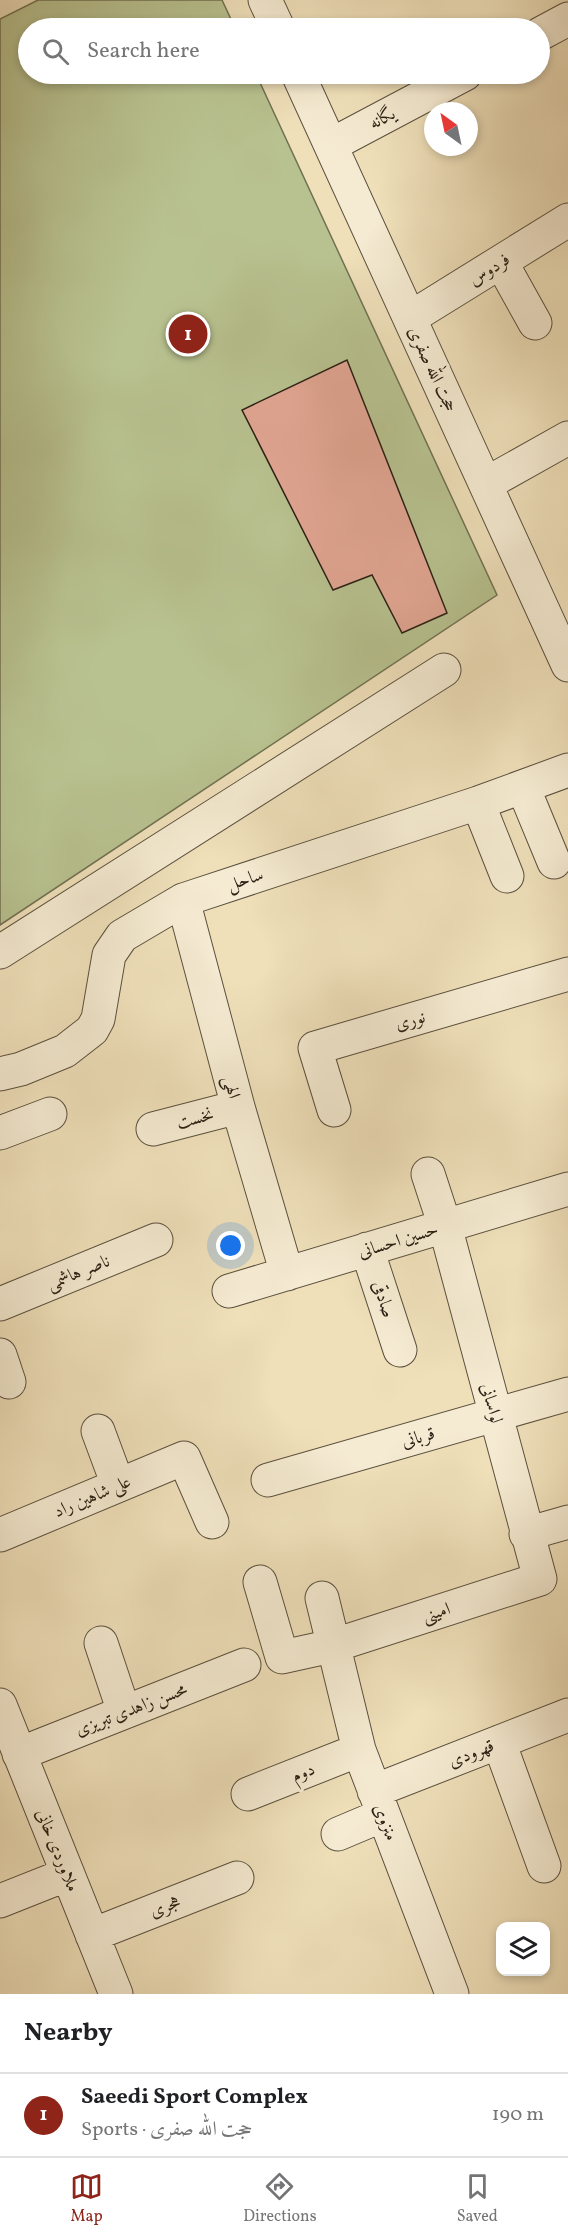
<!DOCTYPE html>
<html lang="en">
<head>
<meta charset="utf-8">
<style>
	:root { --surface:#fff; --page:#f6f6f6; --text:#202124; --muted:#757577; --line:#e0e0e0; --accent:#8f2418 }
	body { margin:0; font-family:Vollkorn,Amiri,serif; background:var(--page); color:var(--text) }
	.controls { position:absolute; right:18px; bottom:18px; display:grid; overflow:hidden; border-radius:12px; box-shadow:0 3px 9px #0003 }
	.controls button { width:54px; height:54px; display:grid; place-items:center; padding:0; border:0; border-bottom:2px solid var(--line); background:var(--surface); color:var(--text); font:30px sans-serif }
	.compass { position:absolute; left:424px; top:102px; width:54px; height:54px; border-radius:50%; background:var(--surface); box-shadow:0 3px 9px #0003; rotate:327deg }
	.you { position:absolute; left:231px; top:1246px; width:21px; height:21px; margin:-15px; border:4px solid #fff; border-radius:50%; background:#1a73e8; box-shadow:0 0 0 9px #1a73e833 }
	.badge { display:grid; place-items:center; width:39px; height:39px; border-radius:50%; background:var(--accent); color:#fff; font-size:20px; font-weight:700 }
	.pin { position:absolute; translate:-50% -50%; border:3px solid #fff; box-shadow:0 2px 6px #0006 }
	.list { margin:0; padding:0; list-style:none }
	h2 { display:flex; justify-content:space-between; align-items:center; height:78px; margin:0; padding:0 24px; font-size:26px }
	h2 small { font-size:20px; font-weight:400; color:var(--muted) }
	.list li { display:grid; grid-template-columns:39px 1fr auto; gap:18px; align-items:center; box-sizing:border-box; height:84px; padding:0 24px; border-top:2px solid var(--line) }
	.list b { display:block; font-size:22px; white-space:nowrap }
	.list p { margin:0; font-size:20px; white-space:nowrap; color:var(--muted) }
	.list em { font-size:20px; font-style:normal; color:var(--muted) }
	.icon { flex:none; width:33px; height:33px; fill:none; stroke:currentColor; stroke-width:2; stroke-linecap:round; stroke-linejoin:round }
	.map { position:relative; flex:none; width:568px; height:1994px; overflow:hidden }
	.search { position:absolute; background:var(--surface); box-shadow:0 3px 9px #0003; left:18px; right:18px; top:18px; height:66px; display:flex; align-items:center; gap:15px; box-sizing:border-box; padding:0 21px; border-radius:33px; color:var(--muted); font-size:22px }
	.sheet { height:162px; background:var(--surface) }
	nav { display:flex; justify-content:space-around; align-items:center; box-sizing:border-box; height:84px; border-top:2px solid var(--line); background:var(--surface); font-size:16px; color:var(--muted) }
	nav a { display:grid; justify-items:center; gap:3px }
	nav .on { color:var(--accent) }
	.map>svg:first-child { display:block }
	.green { fill:#b8c290; stroke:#717152; stroke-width:1.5 }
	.building { fill:#e2a693; stroke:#2a2014; stroke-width:1.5 }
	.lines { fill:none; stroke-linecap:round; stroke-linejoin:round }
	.minor-casing { stroke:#5b503e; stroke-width:35 }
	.minor { stroke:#f5ebd2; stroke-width:33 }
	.labels { text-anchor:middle; stroke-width:6; stroke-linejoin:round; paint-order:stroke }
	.street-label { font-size:18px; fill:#2a2014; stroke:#f5ebd2 }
</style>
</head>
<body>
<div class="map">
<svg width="568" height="1994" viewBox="0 0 568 1994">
	<rect width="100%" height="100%" fill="#efe0ba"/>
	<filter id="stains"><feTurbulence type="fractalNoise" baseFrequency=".00333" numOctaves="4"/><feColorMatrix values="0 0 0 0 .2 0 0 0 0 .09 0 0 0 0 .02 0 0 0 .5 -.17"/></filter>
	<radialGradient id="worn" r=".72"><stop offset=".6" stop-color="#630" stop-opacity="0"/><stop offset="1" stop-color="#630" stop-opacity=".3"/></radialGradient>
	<path class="green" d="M38,0H222L235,28H28V74H256L497,595L0,925V19Z"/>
	<path class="building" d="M347,360L447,613L402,633L372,575L333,590L242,410Z"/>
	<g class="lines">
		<defs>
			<path id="minor" d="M265,0L278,28
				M540,34L568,19
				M298,74L568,665
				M331,145L465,74
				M501,262L535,323
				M410,318L568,220
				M486,484L568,438
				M523,787L554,862
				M478,803L507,876
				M183,900L238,1107L287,1274
				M0,952L444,670
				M0,1074L21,1069L65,1051L92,1030L98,1019L109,955L122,936L183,900L478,803L568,770
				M334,1110L315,1048L568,974
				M153,1129L238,1107
				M0,1133L50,1114
				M367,1249L400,1350
				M229,1291L568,1189
				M0,1304L156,1240
				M0,1355L9,1382
				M98,1431L118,1485
				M268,1480L568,1394
				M526,1534L568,1522
				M0,1535L184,1458L212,1522
				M260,1582L282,1657L332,1646L540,1579L445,1226L428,1174
				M322,1598L359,1750L452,1994
				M101,1643L124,1712
				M0,1705L116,1994
				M499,1742L544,1866
				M19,1754L244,1665
				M374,1791L568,1715
				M248,1794L359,1750
				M338,1834L383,1815
				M0,1901L68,1874
				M92,1935L237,1878"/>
		</defs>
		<use href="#minor" class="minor-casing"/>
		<use href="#minor" class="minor"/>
	</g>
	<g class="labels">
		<g class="street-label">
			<text transform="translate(382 118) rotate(-28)" y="6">یگانه</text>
			<text transform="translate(489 269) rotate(-32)" y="6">فردوس</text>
			<text transform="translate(433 369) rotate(65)" y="6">حجت الله صفری</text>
			<text transform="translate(245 879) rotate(-18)" y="6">ساحل</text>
			<text transform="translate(410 1020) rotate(-16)" y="6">نوری</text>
			<text transform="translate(232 1087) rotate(75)" y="6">الهی</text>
			<text transform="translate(195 1118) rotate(-15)" y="6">نخست</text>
			<text transform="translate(398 1240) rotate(-17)" y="6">حسین احسانی</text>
			<text transform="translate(78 1272) rotate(-22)" y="6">ناصر هاشمی</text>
			<text transform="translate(384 1299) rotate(72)" y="6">صادقی</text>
			<text transform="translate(492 1403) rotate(75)" y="6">لواسانی</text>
			<text transform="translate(418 1437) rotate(-16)" y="6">قربانی</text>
			<text transform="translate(92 1496) rotate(-23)" y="6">علی شاهین راد</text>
			<text transform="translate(436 1612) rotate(-18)" y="6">امینی</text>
			<text transform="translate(131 1709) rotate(-21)" y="6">محسن زاهدی تبریزی</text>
			<text transform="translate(471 1753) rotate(-22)" y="6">قهرودی</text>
			<text transform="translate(303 1772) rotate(-22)" y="6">دوم</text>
			<text transform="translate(386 1822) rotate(69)" y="6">منزوی</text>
			<text transform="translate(58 1850) rotate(68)" y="6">ملاوردی خانی</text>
			<text transform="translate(165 1906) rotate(-22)" y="6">هجری</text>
		</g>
	</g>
	<rect width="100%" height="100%" filter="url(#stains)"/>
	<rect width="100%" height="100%" fill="url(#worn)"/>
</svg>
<div class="controls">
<button><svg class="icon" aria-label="layers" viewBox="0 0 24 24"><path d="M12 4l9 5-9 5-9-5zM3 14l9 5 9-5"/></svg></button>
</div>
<svg class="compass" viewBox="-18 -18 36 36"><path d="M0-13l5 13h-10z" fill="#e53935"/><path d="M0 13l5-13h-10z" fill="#757577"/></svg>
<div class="you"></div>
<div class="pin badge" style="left:188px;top:334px">1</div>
<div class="search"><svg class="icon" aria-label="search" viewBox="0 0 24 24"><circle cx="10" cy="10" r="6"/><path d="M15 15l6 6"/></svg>Search here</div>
</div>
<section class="sheet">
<h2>Nearby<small></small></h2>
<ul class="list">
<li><span class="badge">1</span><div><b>Saeedi Sport Complex</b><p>Sports · حجت الله صفری</p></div><em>190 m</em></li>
</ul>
</section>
<nav>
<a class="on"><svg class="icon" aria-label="map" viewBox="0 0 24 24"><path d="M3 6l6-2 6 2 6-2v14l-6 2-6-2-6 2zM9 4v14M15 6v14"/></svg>Map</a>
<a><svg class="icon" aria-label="directions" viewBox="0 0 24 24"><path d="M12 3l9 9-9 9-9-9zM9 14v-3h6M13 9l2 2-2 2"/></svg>Directions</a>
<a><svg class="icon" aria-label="saved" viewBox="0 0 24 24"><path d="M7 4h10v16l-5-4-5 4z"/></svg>Saved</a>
</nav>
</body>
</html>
